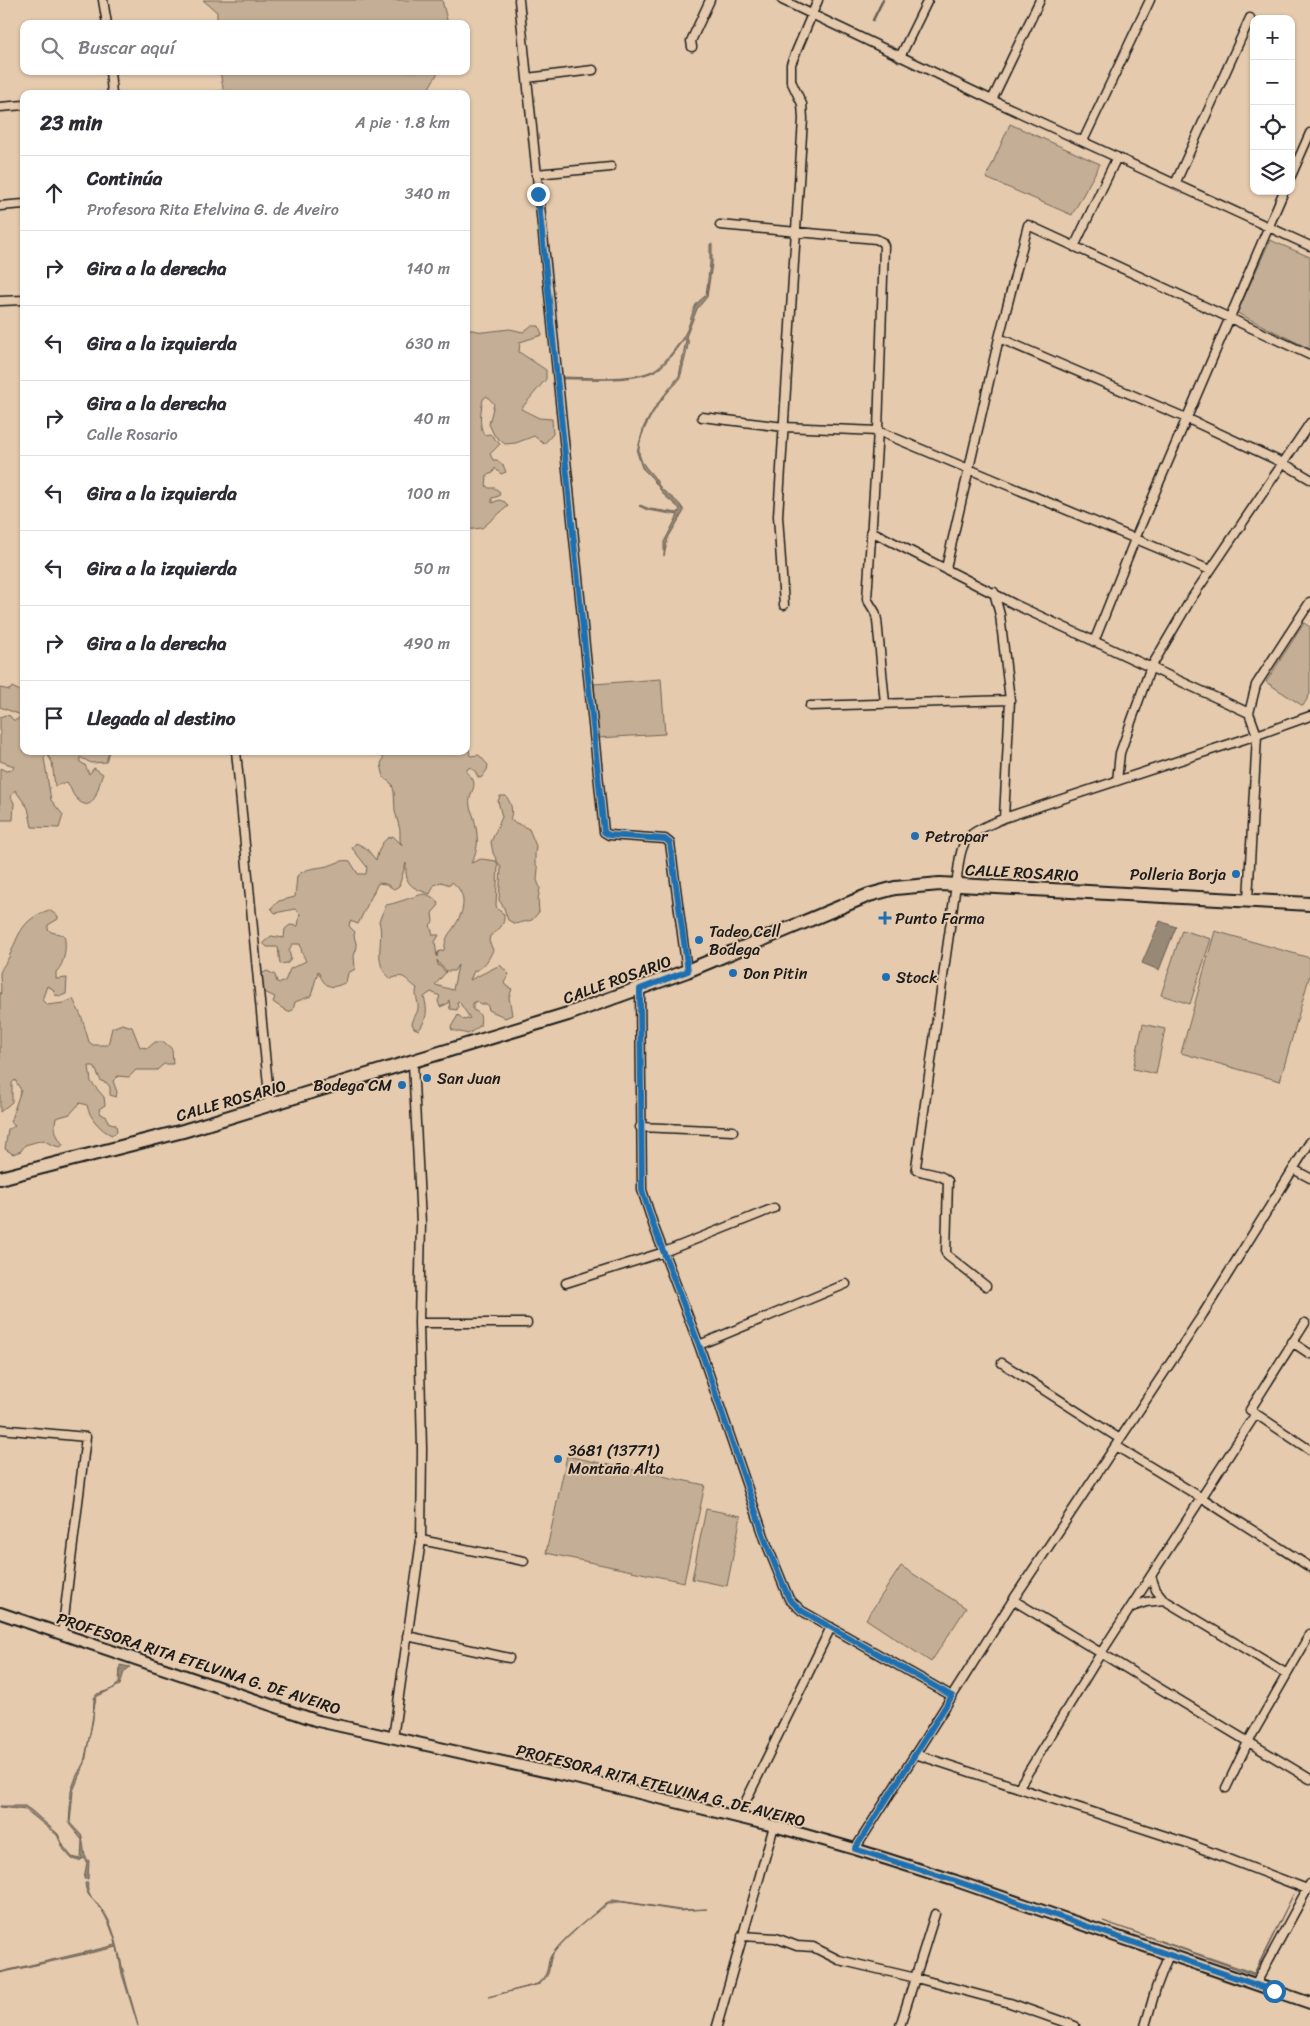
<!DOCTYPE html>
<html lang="es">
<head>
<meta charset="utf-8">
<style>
	:root { --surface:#fff; --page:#f7f7f7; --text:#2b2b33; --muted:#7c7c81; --line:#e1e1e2 }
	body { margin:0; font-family:Sriracha,sans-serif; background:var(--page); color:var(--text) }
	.controls { position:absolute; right:15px; top:15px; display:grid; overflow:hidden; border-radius:10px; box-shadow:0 1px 4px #0004 }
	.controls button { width:45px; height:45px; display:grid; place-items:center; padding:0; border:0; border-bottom:1px solid var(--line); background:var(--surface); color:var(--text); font:25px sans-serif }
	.stop { position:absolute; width:15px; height:15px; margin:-11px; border:4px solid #1f6fb2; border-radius:50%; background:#fff }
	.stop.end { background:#1f6fb2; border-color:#fff; box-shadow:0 1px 5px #0008 }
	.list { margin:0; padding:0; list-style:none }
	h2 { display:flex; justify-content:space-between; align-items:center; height:65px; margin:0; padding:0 20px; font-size:21px }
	h2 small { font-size:16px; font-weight:400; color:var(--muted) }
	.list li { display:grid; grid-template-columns:32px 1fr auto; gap:15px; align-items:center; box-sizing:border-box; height:75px; padding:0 20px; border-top:1px solid var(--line) }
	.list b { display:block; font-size:19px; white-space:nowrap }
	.list p { margin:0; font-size:16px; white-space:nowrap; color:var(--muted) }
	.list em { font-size:16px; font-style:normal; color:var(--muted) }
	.icon { flex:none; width:28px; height:28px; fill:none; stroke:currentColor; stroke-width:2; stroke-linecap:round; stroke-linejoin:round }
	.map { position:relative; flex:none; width:1310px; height:2026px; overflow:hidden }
	.search { position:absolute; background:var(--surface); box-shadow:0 1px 4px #0004; left:20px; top:20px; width:450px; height:55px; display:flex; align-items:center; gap:12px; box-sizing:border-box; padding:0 18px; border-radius:10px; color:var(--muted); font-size:19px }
	.panel { position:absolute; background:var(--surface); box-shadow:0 1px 4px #0004; left:20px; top:90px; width:450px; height:665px; border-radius:10px }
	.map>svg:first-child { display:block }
	.green { fill:#c4ae95; stroke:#706558; fill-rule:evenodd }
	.water { fill:#988876; stroke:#665d52 }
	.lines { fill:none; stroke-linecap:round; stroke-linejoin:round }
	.stream { stroke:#665d52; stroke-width:2.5 }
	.minor-casing { stroke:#1c1c1c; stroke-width:11 }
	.tertiary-casing { stroke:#1c1c1c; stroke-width:14 }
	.primary-casing { stroke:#1c1c1c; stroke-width:16 }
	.minor { stroke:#e5caad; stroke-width:8 }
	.tertiary { stroke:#e5caad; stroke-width:10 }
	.primary { stroke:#e5caad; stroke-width:12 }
	.route { stroke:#1f6fb2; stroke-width:6 }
	.poi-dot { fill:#1f6fb2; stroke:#e5caad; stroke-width:2 }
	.labels { text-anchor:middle; stroke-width:4; stroke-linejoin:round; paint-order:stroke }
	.poi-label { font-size:16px; fill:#1c1c1c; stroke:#e5caad; text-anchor:start }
	.street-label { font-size:16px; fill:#1c1c1c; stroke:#e5caad }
</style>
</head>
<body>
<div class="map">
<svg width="1310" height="2026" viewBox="0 0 1310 2026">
	<rect width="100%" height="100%" fill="#e5caad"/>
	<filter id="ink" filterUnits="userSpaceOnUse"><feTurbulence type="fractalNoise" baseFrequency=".02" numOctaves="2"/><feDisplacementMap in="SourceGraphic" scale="10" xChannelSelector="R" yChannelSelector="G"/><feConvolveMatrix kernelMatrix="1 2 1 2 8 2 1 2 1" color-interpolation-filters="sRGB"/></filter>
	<g filter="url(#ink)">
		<path class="green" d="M203,0H442L448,24H217V12Z
			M220,71H439L430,86L429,94H224Z
			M1010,124L1100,164L1072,215L986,178Z
			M1270,240L1310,257V349L1237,313Z
			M531,326H539L542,335L520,342L519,352L546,370V379L521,409L539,418L552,419L553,434L544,444L534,436L516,443L505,444L494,435L489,424L494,404L487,396L483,399C481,411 478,423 484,435L490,434L500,444L490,454L493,460H497L503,465L506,472L501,474L495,468L493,473L487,475L486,486L489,488H495L500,492L499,496L492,498V503L499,500L505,502L508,506L482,528L466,530V329L484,332L510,329L523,332Z
			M1304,623L1310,627V694L1303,706L1266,682Z
			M661,679L665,734L598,738L594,684Z
			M12,687L20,691L24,696V751H109L106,762L91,763L80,757V762L85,765L89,774L94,768L103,774C98,783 95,820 75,797C71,792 71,787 67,782L55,786L52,762L47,754L44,758L51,800L63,815L59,828L32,827L28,808L15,790L11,797L14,803L13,820H0V768L6,771L12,770L14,766L0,761V717L5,715L10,716L13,720H17L21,715L0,707V688L10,690Z
			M466,734L470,756L479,755L488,765L487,770L481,778L478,777L475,771L469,767L466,772C483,786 467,790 470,807C471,810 473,814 474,818C478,835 480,847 471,863L481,859L496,861L498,865L496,905L497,909L504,914C505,926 499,929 490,936L489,941L493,950C489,959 484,968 474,971L470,980L500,965L509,974L504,983L506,986L512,989L509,997L512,1015L505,1018C500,1014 494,1013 489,1010L487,1004H480L477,1001L473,1003V1010C482,1013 481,1018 480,1026L468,1034L452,1030L451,1027L458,1015L464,1020L470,1018L460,1003L458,1001L457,1003L458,1007L457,1010L450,1009L449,1000L447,1004L440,1007L438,1001L440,996L431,992L424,997C428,1010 427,1019 419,1030L414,1028L412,1024C413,1018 417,1014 418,1009C419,1001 414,996 417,988C406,981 405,972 391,979C371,963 385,942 379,921L386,905C395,904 420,894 424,894C431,895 437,900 439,905L432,913L433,922L430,925L433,935H439L435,942L437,957L438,952L444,950C445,945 446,938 449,934C461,919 472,897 452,882L450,885L441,882L434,885L430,894C409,887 405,884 406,863L399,886L394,889L386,884L378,883L358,924L350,921L349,926L355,932L354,936L357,947L354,956L355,969L348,973L346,982C330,991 324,986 318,971L311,996L295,1002L293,1010L288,1012L273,1002L275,997L262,991L261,974L267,971L275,975L277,982L280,983L285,981L290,969L306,961L302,953L300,944H292L289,951L291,959L288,963L280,964L278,947H267L263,943L271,936L284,938L285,929L290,925L298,926L300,914L295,909L275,913L271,908L279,901L295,897L297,876C307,867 315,869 327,866C336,864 341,859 350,861L358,874H366L367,867L352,848L356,843L366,848L376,860C379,850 381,839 393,836L402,845L400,841V830L395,811L394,792L392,784L384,778L381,764L383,759V751H466ZM437,960L440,965L447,971H454L458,965L453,990L435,985L446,972L438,965Z
			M500,796H506C512,805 513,810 510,820L529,829L536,846L535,854V863L538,868L537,880L540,888L538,899L539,912L532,920L515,924L508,920L504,908L499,900L501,868L493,853L491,842L502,817L498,801Z
			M49,910L58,916V919L48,925V929L51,932L64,935C67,946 65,964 56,972V979L67,978L66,994L61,996L55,995L53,989L47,986L42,1000L47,1005L64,1003L73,999L82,1018L89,1042L93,1045H108L112,1028L122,1024L132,1027L140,1047L148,1048L155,1042H164L172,1049L173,1064H164L157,1070H136L129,1077L118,1076L113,1081L117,1092L116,1097L110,1095V1087L107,1083L101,1081L94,1066H89L91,1082L104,1097L105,1105L99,1109L101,1114L107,1117L108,1122L116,1125L117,1132L112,1135C101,1131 89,1117 87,1105L80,1103L70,1114L56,1118C53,1130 57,1136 63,1145L60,1147L52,1145L43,1140L25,1145L21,1151L13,1154L5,1149L8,1129L15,1126L10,1122L21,1090L15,1080L12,1083V1102L0,1112V997C2,989 0,982 0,974C1,968 6,963 9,957C19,934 22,919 49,910Z
			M1182,930L1211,939L1190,1004L1161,995Z
			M1215,931L1310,958V974L1280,1081L1181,1053Z
			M1143,1024L1165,1029L1156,1074L1133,1069Z
			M567,1456L705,1485L684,1582L546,1553Z
			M706,1509L741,1516L727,1586L692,1579Z
			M901,1566L966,1608L931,1662L866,1619Z"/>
		<path class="water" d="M710,244H712V264L707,297L697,309L686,337C688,340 689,340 688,344C688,347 681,375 680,378C677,384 672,387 668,392C657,405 639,432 639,450C639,462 647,468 654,477C658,482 659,488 665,492C672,498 680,502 684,511L668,538L664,556V542L678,515L647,510L639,506L640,505L650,509L678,513L680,509L664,495L652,478L642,468L637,452L644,426L655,407L679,376L686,340L684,339C678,346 667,363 660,368C637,384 587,378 560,379L557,377C581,377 631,381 652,371C663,366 676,348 683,337C689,328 690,319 694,309C696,302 701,300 706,295L710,263Z
			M1160,921L1176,927L1159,970L1142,963Z
			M120,1665L130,1667L124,1672L120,1685L96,1697L85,1763L73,1791L70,1823L82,1836L85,1856L89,1861L88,1879H84L87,1862L84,1858L79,1861L72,1859L64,1850L57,1835L26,1810L0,1807V1806H25L32,1811L58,1834L64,1847L72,1857L81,1859L82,1840L69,1824L71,1791L76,1777L84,1762L93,1720L94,1698L97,1694L112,1689L119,1683Z
			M85,1883H88C85,1899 103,1906 109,1921C117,1939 119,1955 124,1974C128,1991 134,2008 138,2026L122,1974L117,1947L0,1973V1972L116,1945C114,1934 107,1918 101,1909C94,1898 86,1898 85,1883Z
			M1294,1893L1254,1975L1103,1921L1254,1973Z
			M613,1900L680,1910L707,1909L680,1911L622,1902C617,1902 611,1902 607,1905C595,1912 557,1945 552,1956C547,1968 553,1972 540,1984L488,1997L537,1984C552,1972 545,1964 552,1954C567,1934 588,1920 606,1903Z"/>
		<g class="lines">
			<path class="stream" d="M873,20L883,0"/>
			<defs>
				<path id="minor" d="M103,0L107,24
					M519,0L604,832L609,835L665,839L670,843L687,971
					M782,0L992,100L1310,246
					M692,47L691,41L710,0
					M900,57L928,0
					M110,71L112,94
					M527,78L593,70
					M992,100L1040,0
					M0,107L24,105
					M1083,141L1150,0
					M536,174L611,167
					M1291,176L1310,133
					M1175,184L1250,18
					M0,206L24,204
					M720,225L876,239L882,242L884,246L878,431L867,599L875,612L877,620L885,703
					M1074,247L1117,157
					M0,301L24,300
					M999,338L1186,418L1283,463L1310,479
					M702,417L784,427L878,431L1210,570
					M871,531L1016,605L1249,713L1257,735L1248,900
					M946,568L999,338L1028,225L1310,355
					M994,592L1000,615L1010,700L1004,818
					M784,605L778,516L803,119L802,104L791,81V64L818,0
					M1094,642L1135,539L1284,191
					M810,706L1010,700
					M1249,713L1256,685L1310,602
					M236,751L270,1106
					M1117,781L1120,753L1150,669L1191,599L1310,423
					M640,989L642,1190L654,1227L699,1345L767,1545L789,1599L802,1611L952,1696
					M640,1127L733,1131
					M1293,1169L1310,1178
					M566,1283L664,1252L774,1208
					M986,1286L948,1256L946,1253L948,1181C940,1173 927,1174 917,1170L916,1167L956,885C959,869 958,844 972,834C981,827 994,823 1004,818L1257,735L1310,716
					M419,1323H527
					M1305,1323L1250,1410L1310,1450
					M1292,1342L1310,1354
					M699,1345L846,1284
					M1002,1363L1120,1439
					M0,1429L86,1437L62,1634
					M1116,1446L1202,1498L1310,1567
					M421,1540L524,1561
					M1151,1576L1156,1590L1164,1600L1287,1674
					M1013,1600L1310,1779
					M1132,1607L1146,1602L1164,1600
					M407,1636L509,1658
					M393,1738L421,1540L422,1449L419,1323L421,1223L413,1063
					M915,1754L1187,1843L1307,1889
					M1019,1787L1101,1653L1255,1415
					M1226,1788L1248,1742L1310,1634
					M738,1817L831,1627
					M855,1849L1013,1600L1203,1314L1310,1142
					M742,1936L776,1938L797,1946L813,1947L839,1960L916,1978L1010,2003L1075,2026
					M1255,1985L1310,1884
					M717,2026L774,1826
					M900,2026L935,1914
					M1145,2026L1156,1988L1169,1954"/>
				<path id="tertiary" d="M0,1613L318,1721L598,1783L774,1826L855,1849L956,1881L1310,2003"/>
				<path id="primary" d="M0,1178L183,1131L568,1014L687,971L869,895L895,888L940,884L1310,904"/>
			</defs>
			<use href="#minor" class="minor-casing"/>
			<use href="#tertiary" class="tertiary-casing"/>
			<use href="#primary" class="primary-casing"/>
			<use href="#minor" class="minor"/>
			<use href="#tertiary" class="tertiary"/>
			<use href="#primary" class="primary"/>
		</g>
	</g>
	<g class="lines" filter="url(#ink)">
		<path class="route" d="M538,194L604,832L609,835L665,839L670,843L688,971L640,989L642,1190L654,1227L699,1345L767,1545L789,1599L802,1611L952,1696L855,1849L956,1881L1274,1991"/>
	</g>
	<g class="poi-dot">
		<circle cx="915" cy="836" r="5"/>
		<circle cx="1236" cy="874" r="5"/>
		<path d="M882.5 910.5h5v5h5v5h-5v5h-5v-5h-5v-5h5z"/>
		<circle cx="699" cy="940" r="5"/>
		<circle cx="733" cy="973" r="5"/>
		<circle cx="886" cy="977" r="5"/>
		<circle cx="427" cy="1078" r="5"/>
		<circle cx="402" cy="1085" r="5"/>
		<circle cx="558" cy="1459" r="5"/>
	</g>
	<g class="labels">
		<g class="poi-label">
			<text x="925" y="842">Petropar</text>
			<text x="1226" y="880" text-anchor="end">Polleria Borja</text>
			<text x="895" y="924">Punto Farma</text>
			<text x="709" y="937">Tadeo Cell<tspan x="709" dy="18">Bodega</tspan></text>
			<text x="743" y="979">Don Pitin</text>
			<text x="896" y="983">Stock</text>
			<text x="437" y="1084">San Juan</text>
			<text x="392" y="1091" text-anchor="end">Bodega CM</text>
			<text x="568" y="1456">3681 (13771)<tspan x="568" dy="18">Montaña Alta</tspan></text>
		</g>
		<g class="street-label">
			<text transform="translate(1022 872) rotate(3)" y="6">CALLE ROSARIO</text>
			<text transform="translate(617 979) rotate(-20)" y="6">CALLE ROSARIO</text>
			<text transform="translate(231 1100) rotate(-16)" y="6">CALLE ROSARIO</text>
			<text transform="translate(199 1663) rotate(18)" y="6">PROFESORA RITA ETELVINA G. DE AVEIRO</text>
			<text transform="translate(661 1785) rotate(14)" y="6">PROFESORA RITA ETELVINA G. DE AVEIRO</text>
		</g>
	</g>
</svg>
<div class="controls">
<button>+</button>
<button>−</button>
<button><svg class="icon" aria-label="locate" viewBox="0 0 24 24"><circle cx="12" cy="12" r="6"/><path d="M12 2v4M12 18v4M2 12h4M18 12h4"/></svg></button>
<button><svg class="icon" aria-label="layers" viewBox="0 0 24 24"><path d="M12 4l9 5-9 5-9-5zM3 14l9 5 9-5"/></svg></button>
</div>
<div class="stop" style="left:1274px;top:1991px"></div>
<div class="stop end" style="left:538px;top:194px"></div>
<div class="search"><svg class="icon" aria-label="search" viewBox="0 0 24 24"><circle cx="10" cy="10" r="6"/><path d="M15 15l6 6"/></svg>Buscar aquí</div>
<section class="panel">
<h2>23 min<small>A pie · 1.8 km</small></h2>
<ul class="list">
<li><svg class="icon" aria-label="ahead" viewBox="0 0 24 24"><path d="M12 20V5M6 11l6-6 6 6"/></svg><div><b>Continúa</b><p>Profesora Rita Etelvina G. de Aveiro</p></div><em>340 m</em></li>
<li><svg class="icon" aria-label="right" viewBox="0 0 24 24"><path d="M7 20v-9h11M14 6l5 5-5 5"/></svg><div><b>Gira a la derecha</b></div><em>140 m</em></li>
<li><svg class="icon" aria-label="left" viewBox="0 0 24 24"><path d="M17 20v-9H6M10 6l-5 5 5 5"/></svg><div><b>Gira a la izquierda</b></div><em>630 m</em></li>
<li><svg class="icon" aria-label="right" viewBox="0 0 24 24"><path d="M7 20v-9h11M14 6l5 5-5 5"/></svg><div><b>Gira a la derecha</b><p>Calle Rosario</p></div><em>40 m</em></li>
<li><svg class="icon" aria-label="left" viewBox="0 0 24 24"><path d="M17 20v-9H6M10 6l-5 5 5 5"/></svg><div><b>Gira a la izquierda</b></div><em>100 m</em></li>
<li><svg class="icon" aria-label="left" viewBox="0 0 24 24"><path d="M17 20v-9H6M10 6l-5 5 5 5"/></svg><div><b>Gira a la izquierda</b></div><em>50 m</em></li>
<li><svg class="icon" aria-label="right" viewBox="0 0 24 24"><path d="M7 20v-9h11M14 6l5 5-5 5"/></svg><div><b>Gira a la derecha</b></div><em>490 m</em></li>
<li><svg class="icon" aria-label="arrive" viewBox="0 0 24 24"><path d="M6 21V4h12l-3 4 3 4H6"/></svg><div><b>Llegada al destino</b></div></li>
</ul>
</section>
</div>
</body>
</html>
